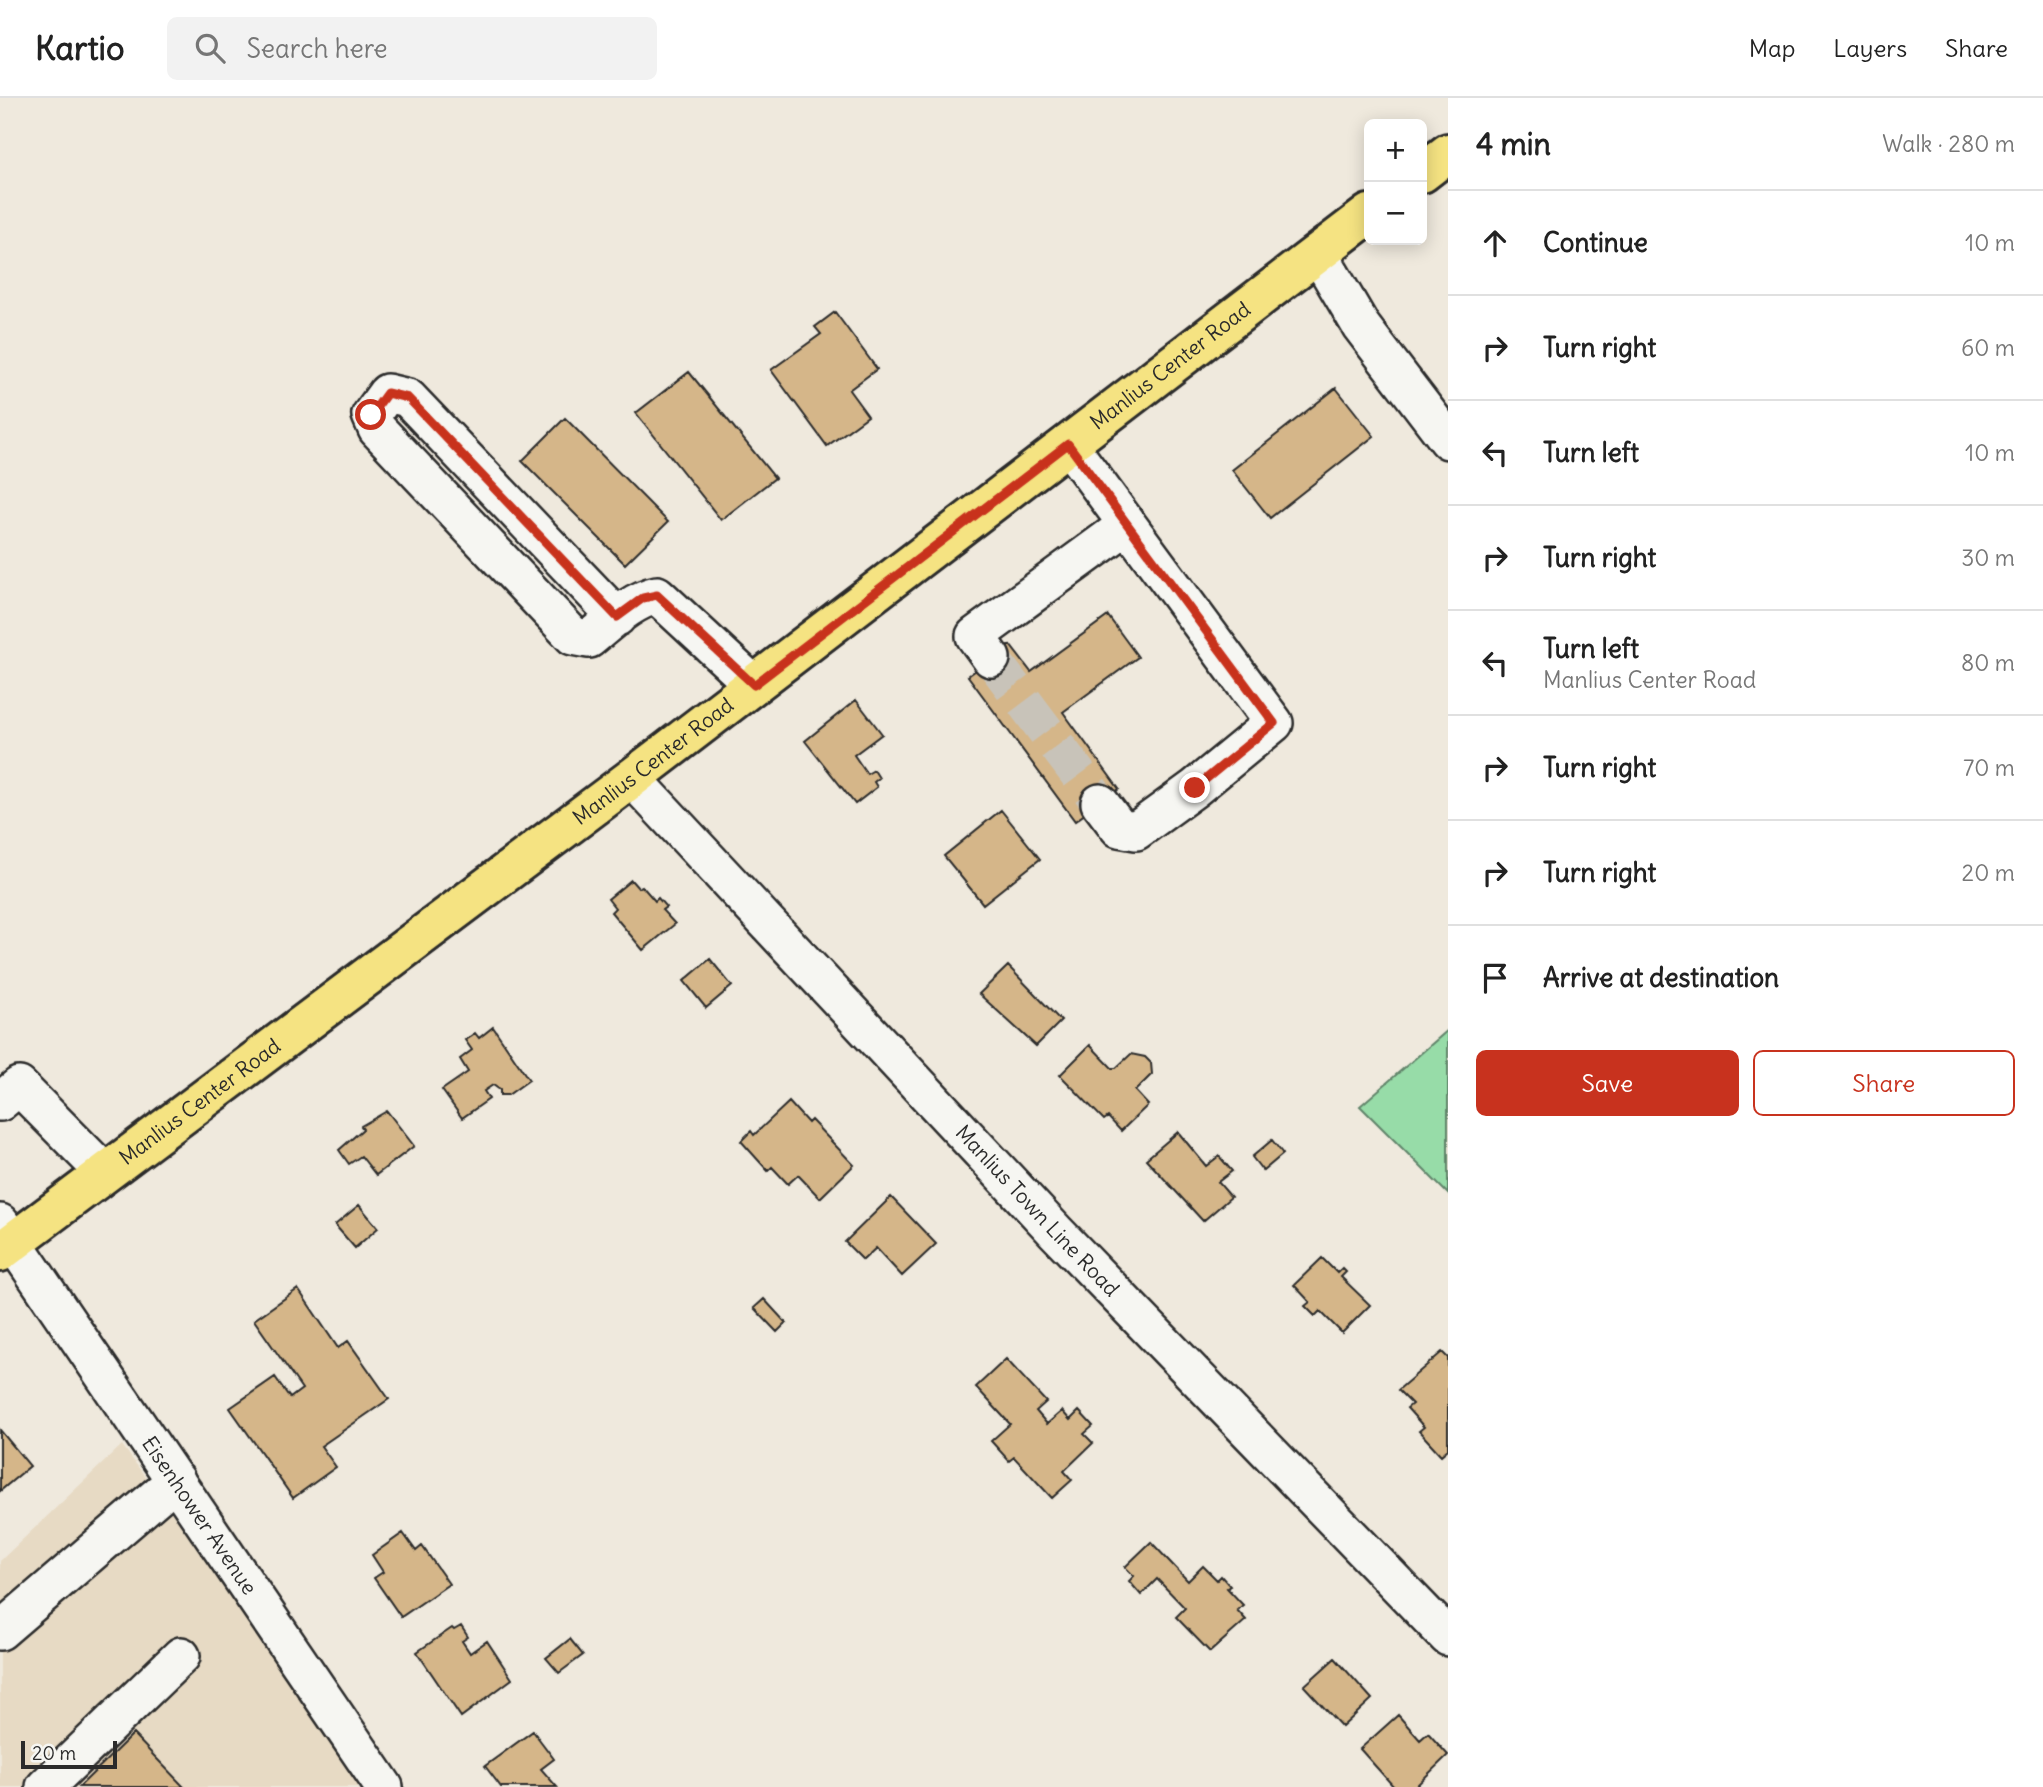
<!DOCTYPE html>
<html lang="en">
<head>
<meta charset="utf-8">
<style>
	:root { --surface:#fff; --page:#f2f2f2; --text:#222; --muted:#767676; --line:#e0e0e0; --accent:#c8321e }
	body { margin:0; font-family:Delius,sans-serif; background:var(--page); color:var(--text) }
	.controls { position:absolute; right:21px; top:21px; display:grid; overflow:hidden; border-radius:10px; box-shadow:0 4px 18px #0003 }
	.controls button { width:63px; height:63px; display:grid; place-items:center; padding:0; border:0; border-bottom:2px solid var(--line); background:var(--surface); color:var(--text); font:35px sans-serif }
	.scale { position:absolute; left:21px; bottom:18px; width:96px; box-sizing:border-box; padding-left:7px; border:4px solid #2b2b2b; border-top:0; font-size:19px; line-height:24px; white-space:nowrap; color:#2b2b2b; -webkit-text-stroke:5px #f6f6f2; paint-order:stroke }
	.stop { position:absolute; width:21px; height:21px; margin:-16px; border:5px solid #c8321e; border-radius:50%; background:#fff }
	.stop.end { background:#c8321e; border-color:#fff; box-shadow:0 2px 7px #0008 }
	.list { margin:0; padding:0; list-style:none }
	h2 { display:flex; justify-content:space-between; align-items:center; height:91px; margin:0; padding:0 28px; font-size:30px }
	h2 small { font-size:23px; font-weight:400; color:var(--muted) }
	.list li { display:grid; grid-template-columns:46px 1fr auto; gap:21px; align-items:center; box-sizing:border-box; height:105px; padding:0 28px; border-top:2px solid var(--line) }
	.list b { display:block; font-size:26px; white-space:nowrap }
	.list p { margin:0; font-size:23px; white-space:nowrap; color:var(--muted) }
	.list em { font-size:23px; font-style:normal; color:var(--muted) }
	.actions { display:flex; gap:14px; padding:21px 28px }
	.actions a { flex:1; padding:16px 0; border:2px solid var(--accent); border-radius:10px; text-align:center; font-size:24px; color:var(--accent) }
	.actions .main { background:var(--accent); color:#fff }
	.icon { flex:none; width:38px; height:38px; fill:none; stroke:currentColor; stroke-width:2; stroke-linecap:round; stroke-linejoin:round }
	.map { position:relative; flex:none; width:1448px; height:1689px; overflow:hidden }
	header { display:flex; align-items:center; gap:42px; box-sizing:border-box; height:98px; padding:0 35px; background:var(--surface); border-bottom:2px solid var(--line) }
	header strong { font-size:33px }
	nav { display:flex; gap:38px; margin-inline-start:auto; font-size:24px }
	.search { width:490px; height:63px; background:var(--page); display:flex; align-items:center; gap:18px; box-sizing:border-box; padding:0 24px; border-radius:10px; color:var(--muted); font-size:26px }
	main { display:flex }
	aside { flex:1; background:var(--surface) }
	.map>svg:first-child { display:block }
	.built { fill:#e7dac4 }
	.green { fill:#97dca8; stroke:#61846a; stroke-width:2 }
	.building { fill:#d5b689; stroke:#2b2b2b; stroke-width:2 }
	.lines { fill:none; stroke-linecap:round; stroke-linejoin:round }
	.minor-tunnel { stroke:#c8c3b9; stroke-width:37; stroke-dasharray:37 18; stroke-linecap:butt }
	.minor-casing { stroke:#2b2b2b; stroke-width:42 }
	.major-casing { stroke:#2b2b2b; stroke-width:44 }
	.minor { stroke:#f6f6f2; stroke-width:37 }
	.major { stroke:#f5e382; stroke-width:38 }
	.route { stroke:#c8321e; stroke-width:9 }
	.labels { text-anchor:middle; stroke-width:5; stroke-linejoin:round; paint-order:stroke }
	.street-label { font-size:21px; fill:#2b2b2b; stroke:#f6f6f2 }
</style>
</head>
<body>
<header>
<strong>Kartio</strong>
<div class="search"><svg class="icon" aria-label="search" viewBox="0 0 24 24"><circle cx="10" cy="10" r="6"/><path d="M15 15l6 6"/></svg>Search here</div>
<nav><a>Map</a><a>Layers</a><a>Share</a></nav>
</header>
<main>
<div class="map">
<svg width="1448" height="1689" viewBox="0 0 1448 1689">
	<rect width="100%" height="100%" fill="#efe9dd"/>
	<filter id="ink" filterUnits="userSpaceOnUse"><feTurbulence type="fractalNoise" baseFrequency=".0143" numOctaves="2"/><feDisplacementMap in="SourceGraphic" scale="14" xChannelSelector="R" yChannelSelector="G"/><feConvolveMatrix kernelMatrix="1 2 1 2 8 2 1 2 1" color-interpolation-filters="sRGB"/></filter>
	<g filter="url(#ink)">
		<path class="built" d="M122,1347L373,1689H0V1463Z"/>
		<path class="green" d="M1448,932V1096L1360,1008Z"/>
		<path class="building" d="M835,214L877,271L849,292L868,318L827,348L771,272L821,236L815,229Z
			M689,274L775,380L721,422L636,315Z
			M1336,290L1374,338L1270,420L1232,372Z
			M565,320L668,424L625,466L522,363Z
			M1108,518L1138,559L1063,614L1119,691L1075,723L968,578L1010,547L1031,574Z
			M856,602L882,636L854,657L867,676L874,672L879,680L874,684L877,689L855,706L805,643Z
			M1001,712L1040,761L983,806L944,758Z
			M631,782L638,790L642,788L655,803L658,800L666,809L662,812L675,826L643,852L611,814L615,810L608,801Z
			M710,861L732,888L706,910L684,883Z
			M1008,868L1061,923L1036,948L979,896Z
			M493,929L529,982L508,997H500V992L493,987L484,993L489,1001L462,1020L442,992L468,974L460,961L472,952L465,942L475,935L479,940Z
			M1090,947L1112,970H1116L1131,956L1145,959L1151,965L1152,976L1135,993L1148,1007L1121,1033L1108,1019L1104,1022L1060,977Z
			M789,1004L808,1025L811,1022L854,1067L820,1100L798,1077L788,1086L772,1069L768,1073L741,1043L751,1033L754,1037Z
			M387,1013L414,1048L376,1077L361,1058L349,1066L339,1052L363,1031L361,1028Z
			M1178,1034L1206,1068L1219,1058L1232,1073L1218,1084L1231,1099L1203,1123L1146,1061Z
			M1272,1042L1283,1056L1263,1073L1252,1059Z
			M891,1099L936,1146L902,1178L876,1150L863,1162L845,1144Z
			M359,1107L378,1130L355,1150L335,1127Z
			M1322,1160L1337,1175L1342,1170L1346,1174L1341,1179L1370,1207L1342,1235L1320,1213L1315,1218L1305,1208L1310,1204L1294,1187Z
			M298,1191L338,1250L348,1243L389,1301L321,1348L336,1369L293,1400L230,1310L275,1279L290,1300L302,1291L254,1222Z
			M764,1201L786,1225L777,1234L754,1210Z
			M1442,1254L1448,1260V1351L1441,1357L1419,1333L1424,1329L1407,1310L1412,1306L1398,1292Z
			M1006,1261L1046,1304L1036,1313L1047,1326L1062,1313L1070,1322L1079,1313L1093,1328L1084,1336L1093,1345L1064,1373L1072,1382L1052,1400L1014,1359L1009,1363L991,1343L1010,1326L976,1289Z
			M0,1332L30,1368L0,1393Z
			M403,1435L416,1453L422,1448L449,1486L401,1519L374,1480L383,1474L372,1457Z
			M1151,1444L1188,1483L1203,1468L1217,1482L1221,1478L1230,1488L1227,1490L1243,1507L1237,1512L1246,1522L1210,1554L1176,1519L1185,1510L1157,1481L1141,1497L1129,1483L1134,1478L1125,1469Z
			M461,1528L468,1539L462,1543L470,1555L487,1543L512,1581L461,1619L417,1554L452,1530L454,1532Z
			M570,1541L583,1557L559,1575L546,1560Z
			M1335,1560L1372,1601L1342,1629L1304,1588Z
			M1398,1617L1420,1642L1428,1635L1448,1657L1415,1689H1394L1360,1651Z
			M533,1633L554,1661L541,1671L557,1689H501L485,1668Z
			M133,1636L184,1689H79Z"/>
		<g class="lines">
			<path class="minor-tunnel" d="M991,560L1100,705"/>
			<defs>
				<g id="minor">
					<path d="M1318,155L1361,228L1448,342"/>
					<path d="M1068,346L1274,625L1195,690L1136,733L1119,730L1100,705"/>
					<path d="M617,519L408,300L387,295L371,317L377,331L573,538L589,541C609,525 632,502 657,497L754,587"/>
					<path d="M991,560L975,538L1127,427"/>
					<path id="s1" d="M632,680L1055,1133L1448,1539"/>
					<path d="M0,1004L19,988L105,1075"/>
					<path id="s2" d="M0,1125L384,1689"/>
					<path d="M0,1533L176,1382"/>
					<path d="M45,1689L181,1558"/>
				</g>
				<g id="major">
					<path d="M1422,75L1448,55"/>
					<path id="s3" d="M0,1154L632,680L1369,116"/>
				</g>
			</defs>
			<use href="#minor" class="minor-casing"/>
			<use href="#major" class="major-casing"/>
			<use href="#minor" class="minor"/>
			<use href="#major" class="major"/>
		</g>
	</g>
	<g class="lines" filter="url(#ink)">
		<path class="route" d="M371,317L387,295L408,300L617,519L643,500L657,497L754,587L1068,346L1274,625L1195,690"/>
	</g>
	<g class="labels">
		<g class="street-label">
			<text dy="7" stroke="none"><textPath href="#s3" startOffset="1468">Manlius Center Road</textPath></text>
			<text dy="7" stroke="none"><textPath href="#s3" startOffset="817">Manlius Center Road</textPath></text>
			<text dy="7" stroke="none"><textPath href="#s3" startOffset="250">Manlius Center Road</textPath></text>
			<text dy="7" stroke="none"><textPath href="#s1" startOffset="593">Manlius Town Line Road</textPath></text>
			<text dy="7" stroke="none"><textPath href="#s2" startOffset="354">Eisenhower Avenue</textPath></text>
		</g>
	</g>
</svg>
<div class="controls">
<button>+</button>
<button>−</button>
</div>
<div class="scale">20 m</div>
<div class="stop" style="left:371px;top:317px"></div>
<div class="stop end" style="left:1195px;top:690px"></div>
</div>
<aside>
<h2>4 min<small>Walk · 280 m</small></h2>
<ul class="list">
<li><svg class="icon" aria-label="ahead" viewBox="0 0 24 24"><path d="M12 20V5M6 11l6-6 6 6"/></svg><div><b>Continue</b></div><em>10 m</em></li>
<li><svg class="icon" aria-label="right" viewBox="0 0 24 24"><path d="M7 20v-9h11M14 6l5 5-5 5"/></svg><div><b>Turn right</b></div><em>60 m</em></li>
<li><svg class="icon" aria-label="left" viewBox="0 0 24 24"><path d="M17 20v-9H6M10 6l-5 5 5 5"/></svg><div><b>Turn left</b></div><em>10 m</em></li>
<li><svg class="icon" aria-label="right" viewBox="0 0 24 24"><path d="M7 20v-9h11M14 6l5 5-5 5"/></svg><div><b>Turn right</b></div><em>30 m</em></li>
<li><svg class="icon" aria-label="left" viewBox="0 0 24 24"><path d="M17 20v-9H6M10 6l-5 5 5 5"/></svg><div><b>Turn left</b><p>Manlius Center Road</p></div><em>80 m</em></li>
<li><svg class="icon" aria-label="right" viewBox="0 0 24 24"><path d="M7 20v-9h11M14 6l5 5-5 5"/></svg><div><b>Turn right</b></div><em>70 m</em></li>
<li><svg class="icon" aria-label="right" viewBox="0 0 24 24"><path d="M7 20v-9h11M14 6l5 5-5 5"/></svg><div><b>Turn right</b></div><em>20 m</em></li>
<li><svg class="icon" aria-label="arrive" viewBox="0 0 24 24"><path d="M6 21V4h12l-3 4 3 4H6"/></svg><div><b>Arrive at destination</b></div></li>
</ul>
<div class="actions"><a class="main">Save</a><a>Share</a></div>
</aside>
</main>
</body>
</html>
